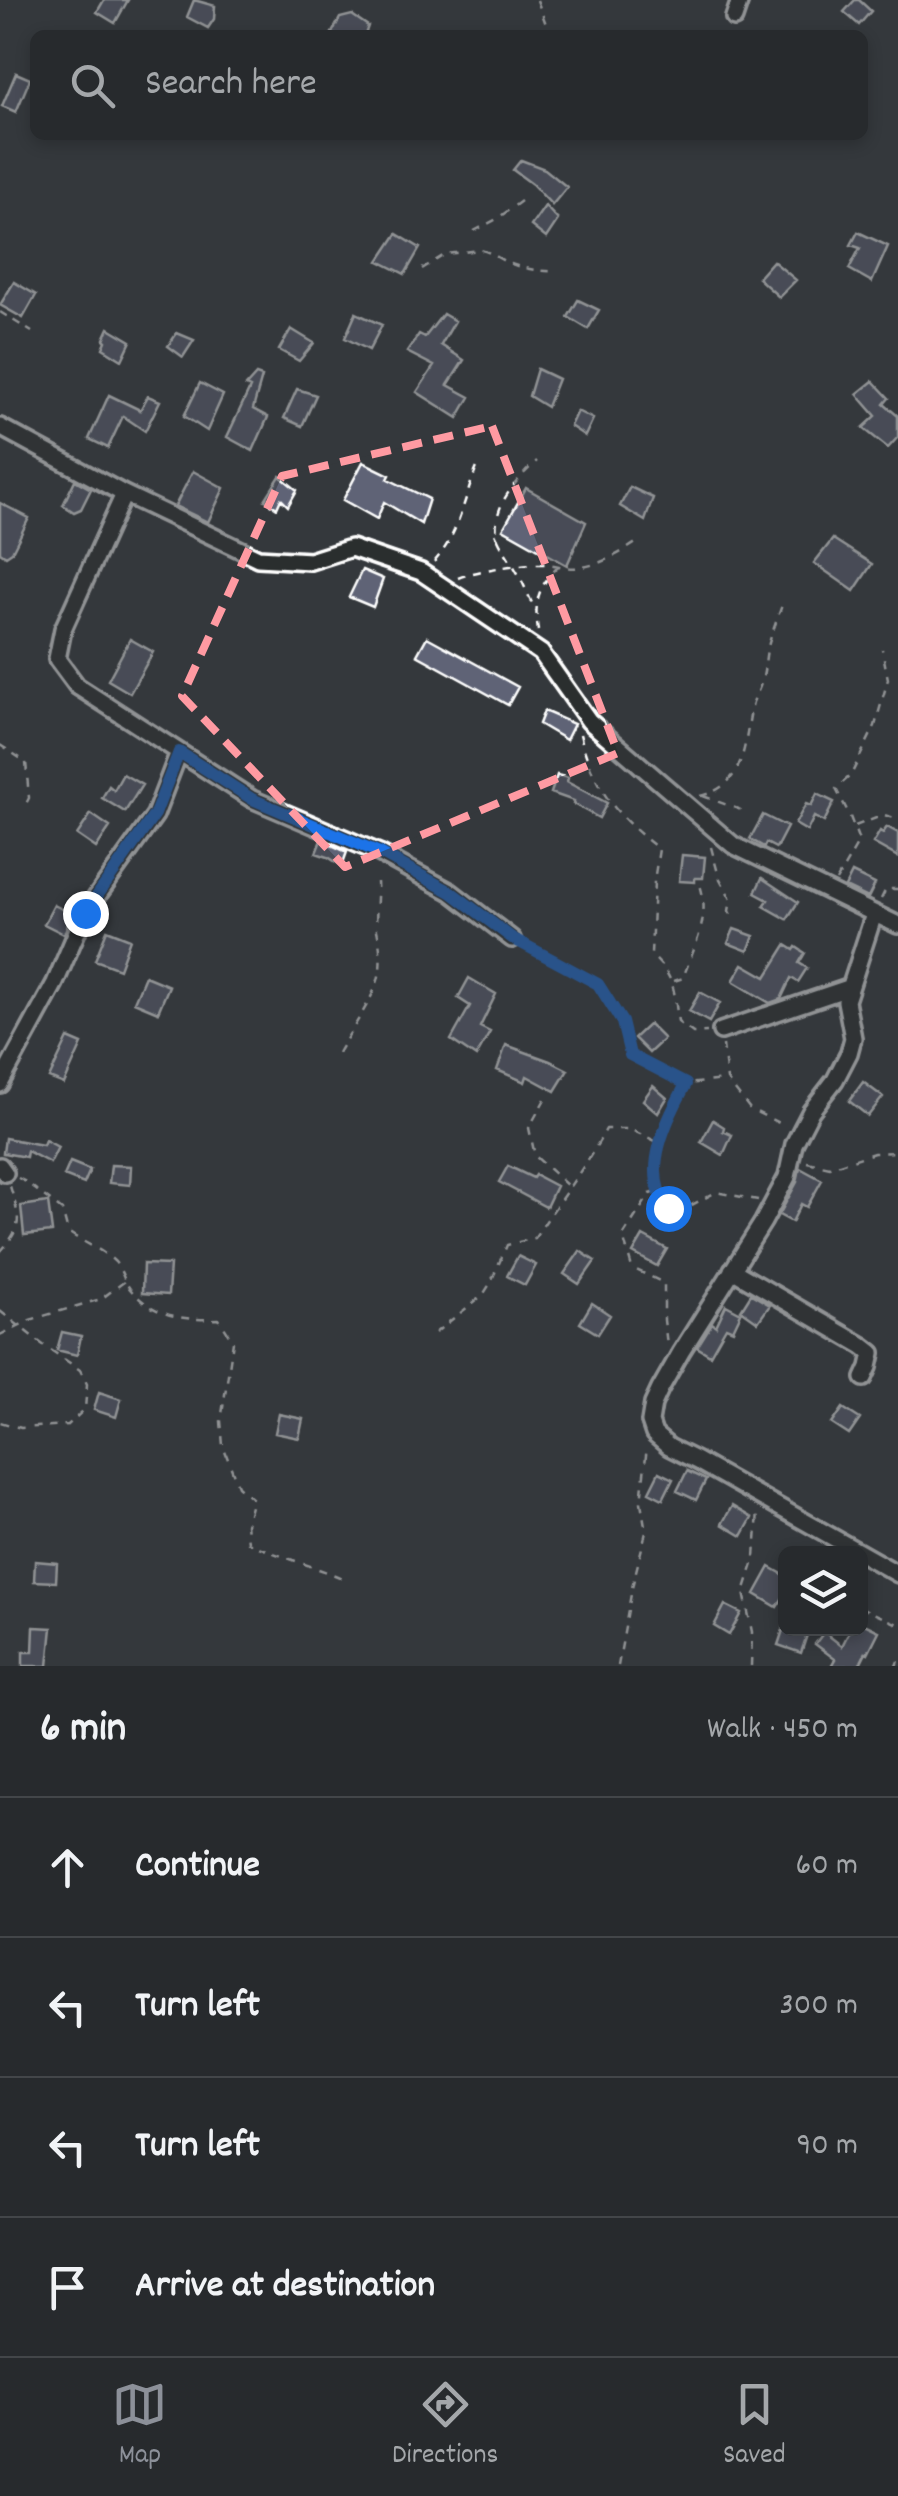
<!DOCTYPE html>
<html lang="en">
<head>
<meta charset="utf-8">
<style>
	:root { --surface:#272a2d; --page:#333639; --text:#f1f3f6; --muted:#a4a7aa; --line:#434649; --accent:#8c9099 }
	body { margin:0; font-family:Dekko,sans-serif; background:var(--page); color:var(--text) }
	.controls { position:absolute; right:30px; bottom:30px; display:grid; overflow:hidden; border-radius:15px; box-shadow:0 5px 15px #0003 }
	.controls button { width:90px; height:90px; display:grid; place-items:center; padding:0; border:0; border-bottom:2px solid var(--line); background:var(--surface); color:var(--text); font:50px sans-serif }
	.stop { position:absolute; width:30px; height:30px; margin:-22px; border:8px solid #1a73e8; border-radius:50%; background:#fff }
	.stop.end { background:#1a73e8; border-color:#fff; box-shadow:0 2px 10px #0008 }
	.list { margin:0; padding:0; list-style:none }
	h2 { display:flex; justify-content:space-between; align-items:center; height:130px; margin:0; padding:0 40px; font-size:42px }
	h2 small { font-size:32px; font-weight:400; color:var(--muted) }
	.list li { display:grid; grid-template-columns:65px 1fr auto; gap:30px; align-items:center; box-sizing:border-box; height:140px; padding:0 40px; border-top:2px solid var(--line) }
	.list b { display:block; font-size:38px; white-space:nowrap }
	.list em { font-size:32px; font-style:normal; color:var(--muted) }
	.icon { flex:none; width:55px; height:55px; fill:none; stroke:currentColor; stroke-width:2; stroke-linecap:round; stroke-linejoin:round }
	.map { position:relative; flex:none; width:898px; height:1666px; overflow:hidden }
	.search { position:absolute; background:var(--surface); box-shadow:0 5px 15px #0003; left:30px; right:30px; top:30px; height:110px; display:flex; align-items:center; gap:25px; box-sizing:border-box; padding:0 35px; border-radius:15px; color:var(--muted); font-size:38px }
	.sheet { height:690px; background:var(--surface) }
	nav { display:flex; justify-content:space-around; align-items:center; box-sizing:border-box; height:140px; border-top:2px solid var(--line); background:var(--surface); font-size:28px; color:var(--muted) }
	nav a { display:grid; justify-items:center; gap:5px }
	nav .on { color:var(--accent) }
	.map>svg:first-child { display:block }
	.building { fill:#5e6476; stroke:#fff; stroke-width:2.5 }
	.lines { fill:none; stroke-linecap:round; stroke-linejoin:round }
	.minor-casing { stroke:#fff; stroke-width:22 }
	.path { stroke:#fff; stroke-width:2.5; stroke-dasharray:8 8; stroke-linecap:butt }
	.minor { stroke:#2a2d2e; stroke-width:15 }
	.route { stroke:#1a73e8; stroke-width:12 }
	.marked { fill:none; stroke:#ff9aa2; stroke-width:8; stroke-dasharray:20 12; stroke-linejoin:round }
</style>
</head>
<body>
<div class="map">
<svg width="898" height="1666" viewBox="0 0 898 1666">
	<rect width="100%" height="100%" fill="#34383c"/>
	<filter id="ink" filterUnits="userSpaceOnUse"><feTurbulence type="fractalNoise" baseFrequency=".01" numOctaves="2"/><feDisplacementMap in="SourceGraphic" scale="20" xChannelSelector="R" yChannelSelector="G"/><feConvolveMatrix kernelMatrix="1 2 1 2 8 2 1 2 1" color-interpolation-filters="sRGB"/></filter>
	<g filter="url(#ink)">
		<path class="building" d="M104,0H128L115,23L97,12Z
			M194,0L215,6L214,19L208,28L187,17Z
			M855,0H859L871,11L859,25L844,12Z
			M352,15L368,26L365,35H331L340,18Z
			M16,73L30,79L16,112L2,106Z
			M521,160L545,169L567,187L552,205L532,184L513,170Z
			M545,206L558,220L546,238L531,226Z
			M858,232L888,246L872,282L849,269L860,248L851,245Z
			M397,234L420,248L405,274L379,261Z
			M773,261L796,280L779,297L758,278Z
			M14,282L36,295L23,318L0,305Z
			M578,300L599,310L588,329L568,317Z
			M356,313L382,325L369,350L345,338Z
			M443,314L455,321L441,345L464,360L448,385L470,397L458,418L417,392L434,366L407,352L419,334L425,337Z
			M109,328L131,341L122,360L103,348L106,341L104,339Z
			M291,329L314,343L299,361L279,350Z
			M177,333L194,340L183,357L168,346Z
			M537,369L558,379L547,407L529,396Z
			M256,375L262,377L253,409L268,417L253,451L227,437L250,388L246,386Z
			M873,381L889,398L884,404L898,416V437L888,448L863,428L876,416L857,394Z
			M200,383L223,395L207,431L184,416Z
			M297,389L316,395L302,426L284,418Z
			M109,395L140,410L148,396L160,401L145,431L123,416L108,448L89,439Z
			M577,411L593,419L585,436L570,426Z
			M363,462L390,475L388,479L429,499L421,524L384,502L377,519L343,500Z
			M193,471L224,488L208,522L175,506Z
			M280,476L297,490L288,506L281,499L277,508L265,500Z
			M75,480L91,489L81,509L74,512L63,505Z
			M630,487L653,498L645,521L620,506Z
			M526,488L586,522L567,565L503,529Z
			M0,503L29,518L12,552L6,556L0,552Z
			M833,539L872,564L854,591L814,563Z
			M362,570L383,579L373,607L349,597Z
			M427,637L518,687L508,705L417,655Z
			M130,639L153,652L130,693L108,680Z
			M544,711L574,724L566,740L539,724Z
			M123,774L142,785L125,812L102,798L109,786L114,790Z
			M557,775L568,778L567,782L607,803L599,818L573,804L574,801L551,793Z
			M817,794L834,802L824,822L814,817L807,831L795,824L806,804L811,806Z
			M91,814L110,827L96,848L77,835Z
			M763,815L787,827L776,848L766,843L764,847L750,839Z
			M887,827L898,833V857L873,843L880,831L883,833Z
			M321,840L347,852L342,866L328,857L316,853Z
			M682,855L705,857L703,878H695V882L679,881Z
			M852,873L875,884L868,898L845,887Z
			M762,878L798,902L787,919L764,906L768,900L755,893Z
			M54,905L72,914L64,934L44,924Z
			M734,929L754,936L748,951L728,943Z
			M107,930L130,939L119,969L95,960Z
			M786,945L794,950L796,947L805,953L799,963L807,968L798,982L791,978L781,999L770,1003L733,981L743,964L766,977Z
			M145,976L169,986L158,1012L134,1002Z
			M469,978L496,994L480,1027L490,1032L476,1057L451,1040L470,1006L458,998Z
			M700,992L720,1003L709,1022L689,1011Z
			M649,1024L664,1039L649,1053L634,1038Z
			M68,1038L82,1044L64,1084L49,1078Z
			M506,1045L550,1061L568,1070L555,1091L527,1076L525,1082L497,1070Z
			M863,1082L883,1097L868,1116L849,1101Z
			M653,1086L667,1098L658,1113L643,1100Z
			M713,1120L724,1127L723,1131L732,1135L723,1155L701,1142Z
			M5,1138L43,1145L45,1140L58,1147L50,1163L27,1151L26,1157L3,1153Z
			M70,1162L90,1170L84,1184L64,1176Z
			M111,1165L131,1166L130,1185L109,1183Z
			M508,1166L533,1178L535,1175L556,1186L546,1207L499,1182Z
			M800,1168L822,1180L807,1207L801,1204L792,1222L779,1215L797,1182Z
			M48,1202L52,1232L24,1235L21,1206Z
			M643,1236L667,1249L657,1266L633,1253Z
			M580,1251L595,1261L579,1284L564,1274Z
			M518,1256L536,1265L525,1285L507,1276Z
			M143,1264L170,1265L168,1295L142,1293Z
			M751,1294L770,1305L758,1322L741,1310Z
			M592,1303L610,1315L598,1334L580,1323Z
			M726,1305L741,1313L733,1330L726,1327L710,1355L697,1347L712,1323L716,1326Z
			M62,1332L81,1336L77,1355L57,1350Z
			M99,1392L121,1399L116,1417L94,1410Z
			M843,1408L860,1419L849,1435L832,1424Z
			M279,1414L303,1419L299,1438L275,1433Z
			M687,1471L706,1480L696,1500L677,1491Z
			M659,1472L673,1479L663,1499L649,1492Z
			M732,1506L752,1518L742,1536L722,1524Z
			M35,1561L57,1563L56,1582L34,1581Z
			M770,1567L786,1576V1593L777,1607L755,1594Z
			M725,1605L741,1613L729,1635L714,1626Z
			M860,1622L879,1631L868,1653L866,1652L859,1666H831L835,1659L815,1644L824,1632L842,1646L851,1628H860Z
			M34,1627L52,1628L48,1666H23V1652H33Z
			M784,1627L807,1635L801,1653L778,1645Z"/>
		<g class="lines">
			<defs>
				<path id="minor" d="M734,18L740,0
					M0,427L124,494L258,558L310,561L351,548L421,572L541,653L589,721L733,845L898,925
					M124,494L63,629L57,659L77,686L252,799L379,853L451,892L512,939
					M874,914L846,1001L853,1038L849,1053L835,1080L811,1111L794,1144L787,1177L763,1222L681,1352L660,1389L653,1404L650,1422L654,1434L669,1447L697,1461L898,1574
					M721,1031L848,988
					M0,1084L55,983L85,913L155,815L179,752
					M0,1166L5,1173
					M732,1270L863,1346L872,1353L869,1367L864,1378"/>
			</defs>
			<use href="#minor" class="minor-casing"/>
			<path class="path" d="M537,0L550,35
				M474,231L497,219L521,201
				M422,269L446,254L481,250C490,252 495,256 504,261C518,268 540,272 555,271
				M0,312L32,332
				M495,533L498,539C490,508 515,481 537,461
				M498,539C503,550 510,559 516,570C524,583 528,597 536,610
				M434,562C461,532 463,497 480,461
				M458,578C476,570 523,563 543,564C557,564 568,570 582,567C603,564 622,552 639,541
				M538,631C534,603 537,587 558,567
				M580,734C593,788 616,816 659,849L654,881L651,955C676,978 674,991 678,1022L693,1033L707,1032
				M0,745L26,762L29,798L25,806
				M700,796C749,784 743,741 753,702C756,695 760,688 762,680C765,671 765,660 767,650C771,635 777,620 782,605
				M703,796L746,812
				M855,826L884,815L898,819
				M711,847L719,877L731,899L729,911L734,920
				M836,881L859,841L849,814L836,789L851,775L875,726L888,679L882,649
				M881,899L886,889H898
				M526,946L598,985L623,1023L629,1055L686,1084
				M674,981L683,978C694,947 711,918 700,885
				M723,1045L727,1080L750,1109L785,1126
				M338,1053C349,1033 375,997 379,976C382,961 380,944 377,930C375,914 378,898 377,882
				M545,1099L529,1128L535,1156L569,1187
				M807,1162L830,1167L874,1153L898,1152
				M18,1178L26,1182L62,1210L68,1232C83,1243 102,1249 115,1262C122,1270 124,1282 131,1290C156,1318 185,1320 219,1319L233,1341L221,1421L223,1446L238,1486L253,1499L246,1524L248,1542C279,1557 311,1565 342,1578
				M657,1192L650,1194L623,1236L632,1268L664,1283V1320L667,1345
				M677,1213L716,1192L758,1200
				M676,1223V1213C632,1188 669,1116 686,1084L725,1080
				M0,1252C24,1225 20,1220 10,1186
				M0,1311L42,1344L80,1370L87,1384L85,1409L68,1425L21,1428L0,1422
				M435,1333L483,1295L490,1284L507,1245L535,1238C558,1201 586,1167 606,1129H629L660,1143
				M0,1335L30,1320L101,1299L124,1282
				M860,1607L898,1624
				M618,1666L633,1583L646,1532L641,1502L647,1446
				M751,1666L752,1632L744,1592L755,1558L758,1510
				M896,1666L898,1661"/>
			<use href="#minor" class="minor"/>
		</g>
	</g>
	<g class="lines" filter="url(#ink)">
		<path class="route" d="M85,913L155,814L179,752L252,799L380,853L451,892L512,938L598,984L622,1022L630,1055L686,1084C667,1120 640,1171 668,1208"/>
	</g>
	<path d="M0 0H898V1666H0ZM492,426L618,753L345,867L182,696L282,476Z" fill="#34383c" fill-opacity=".55" fill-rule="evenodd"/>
	<path class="marked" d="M492,426L618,753L345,867L182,696L282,476Z"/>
</svg>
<div class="controls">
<button><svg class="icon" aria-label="layers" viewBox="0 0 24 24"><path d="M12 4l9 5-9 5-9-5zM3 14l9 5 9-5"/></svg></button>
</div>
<div class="stop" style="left:668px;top:1208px"></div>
<div class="stop end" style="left:85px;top:913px"></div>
<div class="search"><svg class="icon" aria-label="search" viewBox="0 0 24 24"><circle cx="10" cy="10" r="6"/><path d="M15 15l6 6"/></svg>Search here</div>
</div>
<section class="sheet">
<h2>6 min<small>Walk · 450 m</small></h2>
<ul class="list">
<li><svg class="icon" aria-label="ahead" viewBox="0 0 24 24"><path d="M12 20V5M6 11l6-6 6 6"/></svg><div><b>Continue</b></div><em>60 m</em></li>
<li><svg class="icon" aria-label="left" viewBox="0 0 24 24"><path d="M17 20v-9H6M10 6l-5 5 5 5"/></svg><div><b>Turn left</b></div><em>300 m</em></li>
<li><svg class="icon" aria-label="left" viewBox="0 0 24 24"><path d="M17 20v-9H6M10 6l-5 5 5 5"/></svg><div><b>Turn left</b></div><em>90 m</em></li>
<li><svg class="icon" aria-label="arrive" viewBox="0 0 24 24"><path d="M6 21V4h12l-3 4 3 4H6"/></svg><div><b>Arrive at destination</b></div></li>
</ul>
</section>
<nav>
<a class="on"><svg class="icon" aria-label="map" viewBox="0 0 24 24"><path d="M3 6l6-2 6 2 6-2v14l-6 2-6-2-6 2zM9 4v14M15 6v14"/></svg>Map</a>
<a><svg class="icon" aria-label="directions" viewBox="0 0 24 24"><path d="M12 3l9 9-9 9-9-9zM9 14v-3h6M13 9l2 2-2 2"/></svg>Directions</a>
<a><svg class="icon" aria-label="saved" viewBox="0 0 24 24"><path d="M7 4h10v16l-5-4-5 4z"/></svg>Saved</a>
</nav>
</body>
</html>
